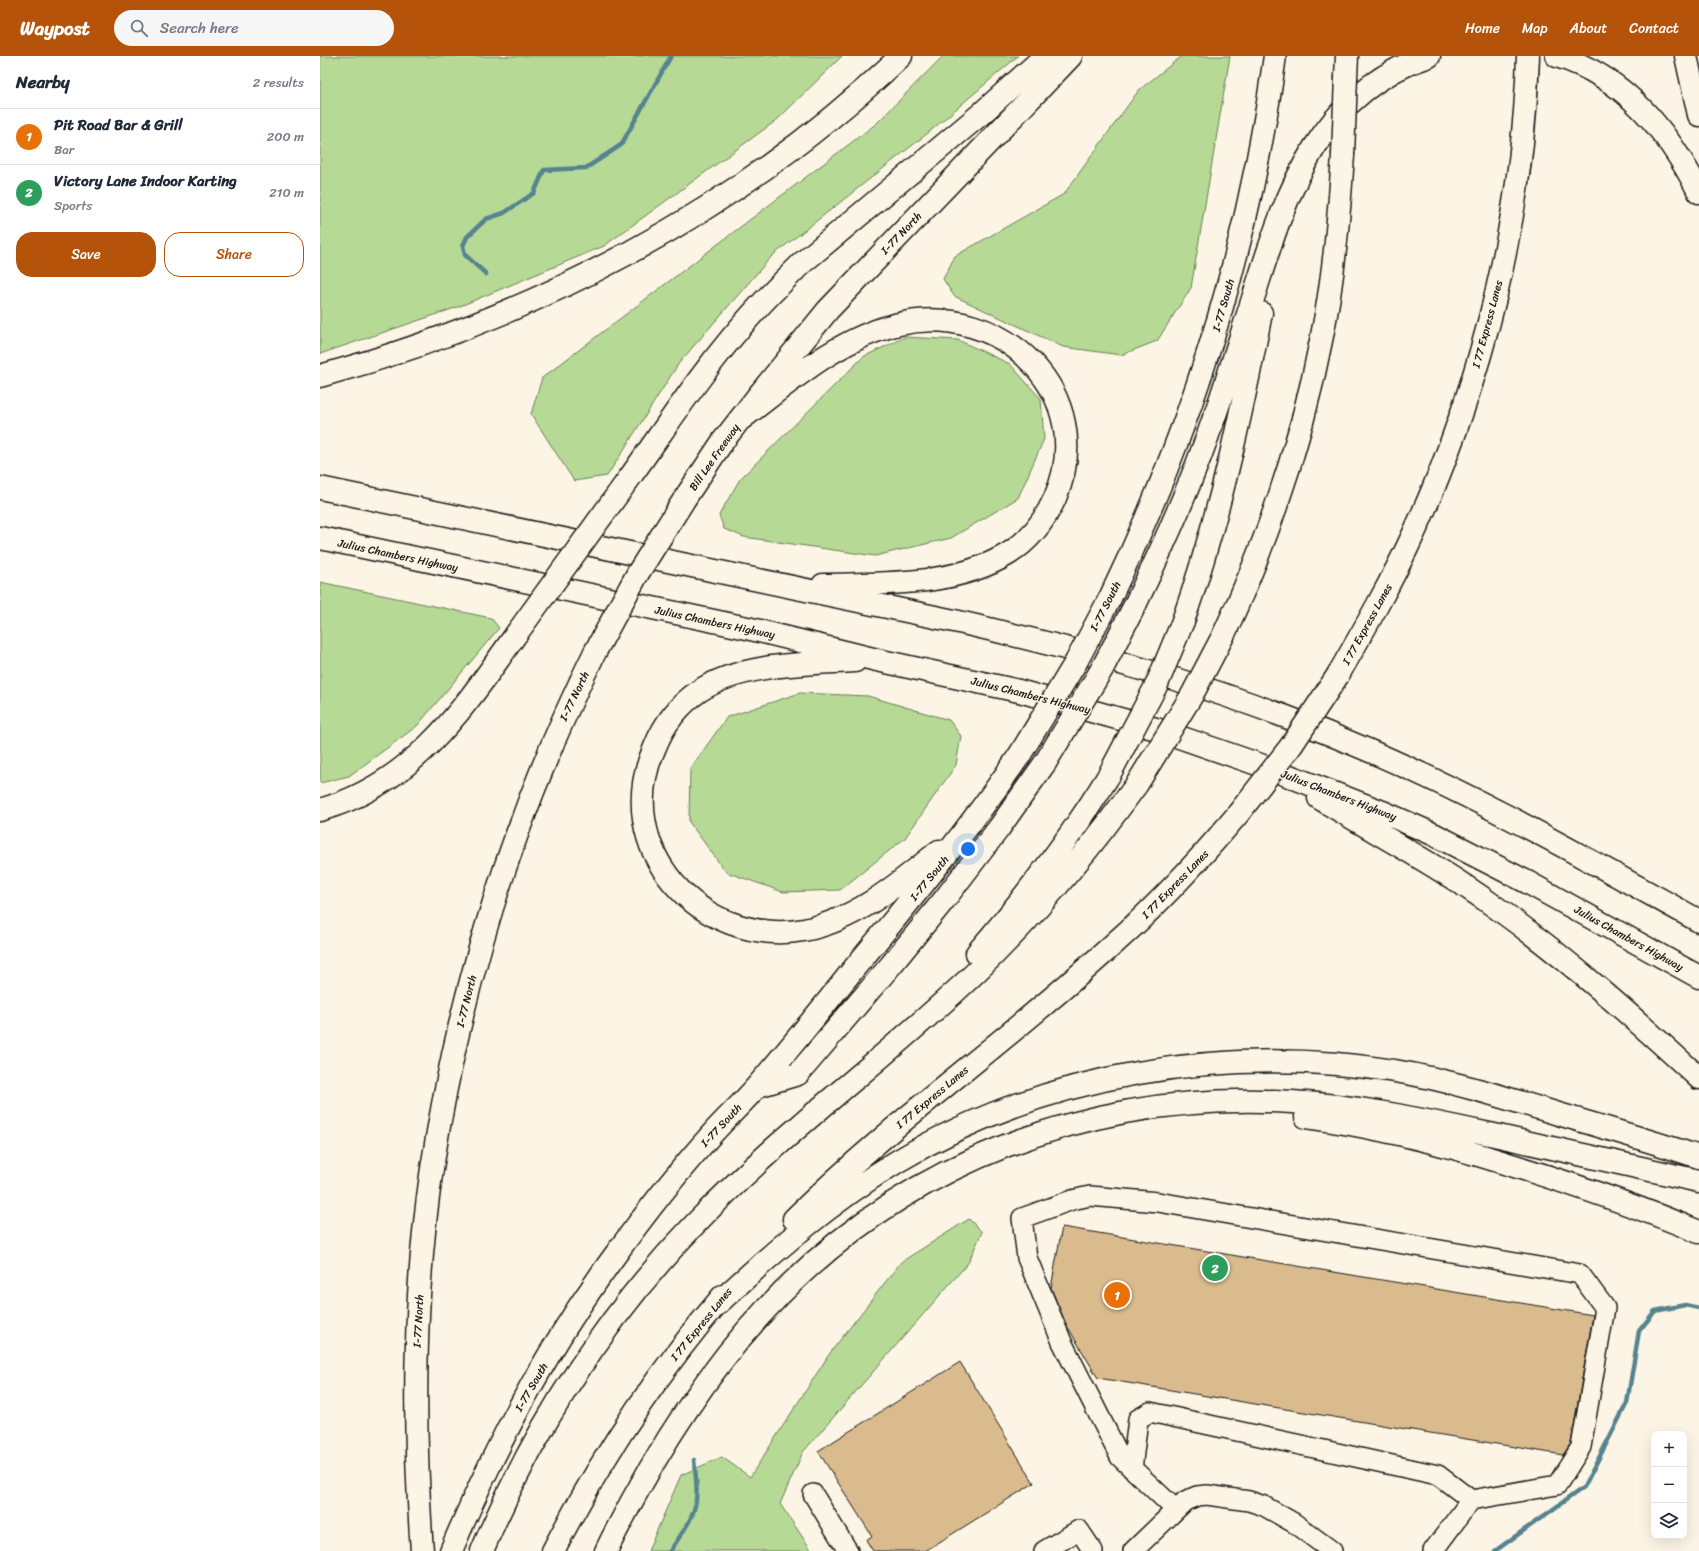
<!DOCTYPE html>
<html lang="en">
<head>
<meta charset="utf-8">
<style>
	:root { --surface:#fff; --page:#f6f6f7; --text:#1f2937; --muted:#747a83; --line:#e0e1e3; --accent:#b45309 }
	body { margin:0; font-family:Sriracha,sans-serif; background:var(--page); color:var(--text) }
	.controls { position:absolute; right:12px; bottom:12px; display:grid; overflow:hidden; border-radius:8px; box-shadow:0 4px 16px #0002 }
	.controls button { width:36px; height:36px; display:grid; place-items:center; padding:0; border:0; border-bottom:1px solid var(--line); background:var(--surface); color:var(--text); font:20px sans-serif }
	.you { position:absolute; left:648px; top:793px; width:14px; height:14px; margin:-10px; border:3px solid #fff; border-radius:50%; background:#1a73e8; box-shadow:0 0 0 6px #1a73e833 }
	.badge { display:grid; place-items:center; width:26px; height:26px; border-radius:50%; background:var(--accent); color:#fff; font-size:13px; font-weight:700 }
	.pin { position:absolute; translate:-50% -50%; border:2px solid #fff; box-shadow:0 1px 4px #0006 }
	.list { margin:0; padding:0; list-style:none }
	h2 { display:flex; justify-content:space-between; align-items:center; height:52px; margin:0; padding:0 16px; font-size:17px }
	h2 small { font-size:13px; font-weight:400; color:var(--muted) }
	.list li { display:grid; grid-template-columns:26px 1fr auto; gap:12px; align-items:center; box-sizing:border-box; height:56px; padding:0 16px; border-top:1px solid var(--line) }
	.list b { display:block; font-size:15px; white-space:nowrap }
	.list p { margin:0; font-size:13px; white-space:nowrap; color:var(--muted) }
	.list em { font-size:13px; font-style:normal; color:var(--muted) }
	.actions { display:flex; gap:8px; padding:12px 16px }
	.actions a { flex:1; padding:9px 0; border:1px solid var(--accent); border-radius:16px; text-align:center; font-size:14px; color:var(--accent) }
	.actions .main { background:var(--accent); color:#fff }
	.icon { flex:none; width:22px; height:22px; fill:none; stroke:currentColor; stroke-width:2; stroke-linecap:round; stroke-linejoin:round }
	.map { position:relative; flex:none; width:1379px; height:1495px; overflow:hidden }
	header { display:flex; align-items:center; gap:24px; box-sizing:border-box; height:56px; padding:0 20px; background:var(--accent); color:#fff }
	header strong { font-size:19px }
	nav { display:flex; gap:22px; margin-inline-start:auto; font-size:14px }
	.search { width:280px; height:36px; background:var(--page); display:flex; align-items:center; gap:10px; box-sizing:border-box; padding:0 14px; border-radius:22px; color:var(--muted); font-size:15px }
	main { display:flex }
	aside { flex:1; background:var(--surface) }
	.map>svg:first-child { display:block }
	.green { fill:#b6da95; stroke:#697b58 }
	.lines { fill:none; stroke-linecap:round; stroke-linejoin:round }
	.stream { stroke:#568390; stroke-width:4.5 }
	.building { fill:#dabb8d; stroke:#1c1c1c }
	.minor-casing { stroke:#1c1c1c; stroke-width:22 }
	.highway-casing { stroke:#1c1c1c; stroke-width:25 }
	.minor { stroke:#fcf5e5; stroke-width:19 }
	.highway { stroke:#fcf5e5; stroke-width:22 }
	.highway-bridge-casing { stroke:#1c1c1c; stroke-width:25; stroke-linecap:butt }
	.highway-bridge { stroke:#fcf5e5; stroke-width:22 }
	.labels { text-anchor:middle; stroke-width:3; stroke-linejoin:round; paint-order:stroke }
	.street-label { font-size:11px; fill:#1c1c1c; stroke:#fcf5e5 }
</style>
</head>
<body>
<header>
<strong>Waypost</strong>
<div class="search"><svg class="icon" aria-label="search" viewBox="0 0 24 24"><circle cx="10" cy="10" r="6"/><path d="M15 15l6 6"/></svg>Search here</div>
<nav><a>Home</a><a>Map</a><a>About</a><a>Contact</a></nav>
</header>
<main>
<aside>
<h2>Nearby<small>2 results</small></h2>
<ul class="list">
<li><span class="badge" style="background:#e8710a">1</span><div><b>Pit Road Bar &amp; Grill</b><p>Bar</p></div><em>200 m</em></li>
<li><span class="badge" style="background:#2e9e5b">2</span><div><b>Victory Lane Indoor Karting</b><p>Sports</p></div><em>210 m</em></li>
</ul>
<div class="actions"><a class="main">Save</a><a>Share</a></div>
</aside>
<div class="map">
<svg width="1379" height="1495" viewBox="0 0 1379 1495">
	<rect width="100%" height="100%" fill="#fcf5e5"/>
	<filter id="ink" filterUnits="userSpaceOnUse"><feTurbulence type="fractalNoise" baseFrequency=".025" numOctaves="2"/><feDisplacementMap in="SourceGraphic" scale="8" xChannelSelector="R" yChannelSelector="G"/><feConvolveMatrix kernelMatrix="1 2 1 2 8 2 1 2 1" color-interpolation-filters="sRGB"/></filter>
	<g filter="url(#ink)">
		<path class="green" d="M0,0H522L457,64L284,190L138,251L0,298Z
			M623,0H698L608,77L452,200L359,307L287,420L254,425L211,358L222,322L557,67Z
			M862,0H910L871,232L837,285L801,299L743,291L634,240L623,223L635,200L744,138L819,34Z
			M585,281L638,284L690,308L721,343L724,383L698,442L631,482L555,500L424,481L404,473L399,459L420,423L543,301Z
			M0,526L171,562L179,572L97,670L29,720L0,727Z
			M480,637L548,640L629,664L641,680L636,709L585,782L520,834L463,836L406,816L369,766L370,713L407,661Z
			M649,1163L662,1176L648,1207L483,1396L460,1448L492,1495H328L361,1419L402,1401L430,1421L510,1297L581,1206Z"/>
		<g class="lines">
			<path class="stream" d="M166,218L145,199L143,190L147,181L166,163L184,157L214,137L224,114L266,112L301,89L351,0
				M350,1495C377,1456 380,1451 374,1404
				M1175,1495L1264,1431L1307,1347L1319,1275L1335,1255L1365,1249L1379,1252"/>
		</g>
		<path class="building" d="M742,1171L1273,1259L1251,1387L1243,1399L778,1322L746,1268L731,1232Z
			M640,1306L714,1427L605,1495H553L546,1484L552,1480L498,1395Z"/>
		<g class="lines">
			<defs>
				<path id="minor" d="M812,1413L818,1363L830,1356L1118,1419L1151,1444
					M493,1438L528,1495
					M855,1453L800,1401L742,1286L707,1202L702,1162L752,1144L770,1140L838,1146L1260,1218L1285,1252L1261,1391L1237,1429L1151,1444L1113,1495
					M724,1495L759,1474L773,1495
					M813,1495L865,1445L877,1440L887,1439L929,1445L944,1450L974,1467L1012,1495"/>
				<path id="highway" d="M1237,0C1305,21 1348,75 1379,136
					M1366,0L1379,59
					M1026,21L1027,0
					M0,320C215,261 419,155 581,0
					M421,363C470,326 518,282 579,268C682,244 780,339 735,442C725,464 709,485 688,498C633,531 564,527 503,529
					M308,424C349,367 387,307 435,255C450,238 466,223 482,207L662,57L725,0
					M0,432L639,566C773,597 905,633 1031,687C1152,737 1265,802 1379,865
					M367,439L403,385L438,340L508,254L751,0
					M0,482L427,572L557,604L699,635L836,673L946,711L1065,757L1113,778L1207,826L1379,921
					M790,542C874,368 929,191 955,0
					M815,549C845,487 873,424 895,359C910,316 923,273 937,230C967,134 1002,34 1109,0
					M863,565C898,465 921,361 941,257
					M904,578C949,482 982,383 1002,280C1014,220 1019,159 1023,99
					M535,605C486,608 422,607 379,635C359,649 344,668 335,691C289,791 380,892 484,874C537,864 579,827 619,795
					M1018,619C1045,572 1072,525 1094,477C1162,328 1203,163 1208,0
					M999,742C1057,778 1119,810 1174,850C1247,902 1313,961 1379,1022
					M0,754C95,727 143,653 197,577
					M657,897C706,840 750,783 789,719
					M438,1030L478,1018L571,909L624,844L679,772L725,707
					M986,1061C1055,1070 1122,1087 1188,1108C1253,1128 1317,1150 1379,1176
					M474,1163C575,1063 692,982 797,885C841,846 880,803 918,758
					M394,1251C452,1197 510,1146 578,1105C725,1017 907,988 1075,1015C1129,1024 1183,1041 1235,1057C1283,1071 1331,1085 1379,1101
					M102,1495C93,1370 93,1243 111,1119C138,937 193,761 275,596
					M131,1495C174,1392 227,1292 293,1202C324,1159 356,1118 391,1079C407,1061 424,1046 439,1028C472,990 504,950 536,910C593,842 649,773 699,700
					M162,1495C213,1374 284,1262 376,1167C462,1077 564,1004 654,918C715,860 768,796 817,728
					M233,1495C280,1404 336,1318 403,1240
					M286,1495C329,1408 380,1323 447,1252C583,1106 773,1034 972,1046C1043,1050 1113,1066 1183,1081C1248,1096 1314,1110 1379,1125"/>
			</defs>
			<use href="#minor" class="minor-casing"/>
			<use href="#highway" class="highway-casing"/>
			<use href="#minor" class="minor"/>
			<use href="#highway" class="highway"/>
			<defs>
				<path id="highway-bridge" d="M1023,99L1026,21
					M197,577L308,424
					M275,596L318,517L367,439
					M699,700L756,606L790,542
					M725,707L782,613L815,549
					M789,719L837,628L863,565
					M817,728L872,639L904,578
					M918,758L971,690L1018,619"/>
			</defs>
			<use href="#highway-bridge" class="highway-bridge-casing"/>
			<use href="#highway-bridge" class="highway-bridge"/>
		</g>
	</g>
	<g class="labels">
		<g class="street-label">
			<text transform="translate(581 177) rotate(-46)" y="4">I-77 North</text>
			<text transform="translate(903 249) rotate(-74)" y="4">I-77 South</text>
			<text transform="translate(1167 268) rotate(-75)" y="4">I 77 Express Lanes</text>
			<text transform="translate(394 401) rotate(-55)" y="4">Bill Lee Freeway</text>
			<text transform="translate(78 499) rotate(12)" y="4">Julius Chambers Highway</text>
			<text transform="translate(785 550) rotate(-63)" y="4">I-77 South</text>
			<text transform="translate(395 566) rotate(12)" y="4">Julius Chambers Highway</text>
			<text transform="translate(1047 568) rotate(-61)" y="4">I 77 Express Lanes</text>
			<text transform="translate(711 639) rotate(14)" y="4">Julius Chambers Highway</text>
			<text transform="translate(254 640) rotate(-64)" y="4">I-77 North</text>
			<text transform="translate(1019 739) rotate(21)" y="4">Julius Chambers Highway</text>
			<text transform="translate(609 822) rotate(-51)" y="4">I-77 South</text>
			<text transform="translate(855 828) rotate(-46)" y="4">I 77 Express Lanes</text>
			<text transform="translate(1309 882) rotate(29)" y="4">Julius Chambers Highway</text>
			<text transform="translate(146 945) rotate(-76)" y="4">I-77 North</text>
			<text transform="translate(612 1041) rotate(-40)" y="4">I 77 Express Lanes</text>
			<text transform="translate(401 1069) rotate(-47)" y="4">I-77 South</text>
			<text transform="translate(98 1265) rotate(-87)" y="4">I-77 North</text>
			<text transform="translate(381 1268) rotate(-51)" y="4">I 77 Express Lanes</text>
			<text transform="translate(211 1331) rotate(-60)" y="4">I-77 South</text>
		</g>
	</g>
</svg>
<div class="controls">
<button>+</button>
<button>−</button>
<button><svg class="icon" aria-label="layers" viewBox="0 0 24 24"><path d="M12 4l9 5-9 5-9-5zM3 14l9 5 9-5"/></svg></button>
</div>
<div class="you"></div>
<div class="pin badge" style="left:797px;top:1239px;background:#e8710a">1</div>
<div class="pin badge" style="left:895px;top:1212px;background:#2e9e5b">2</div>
</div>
</main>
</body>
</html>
